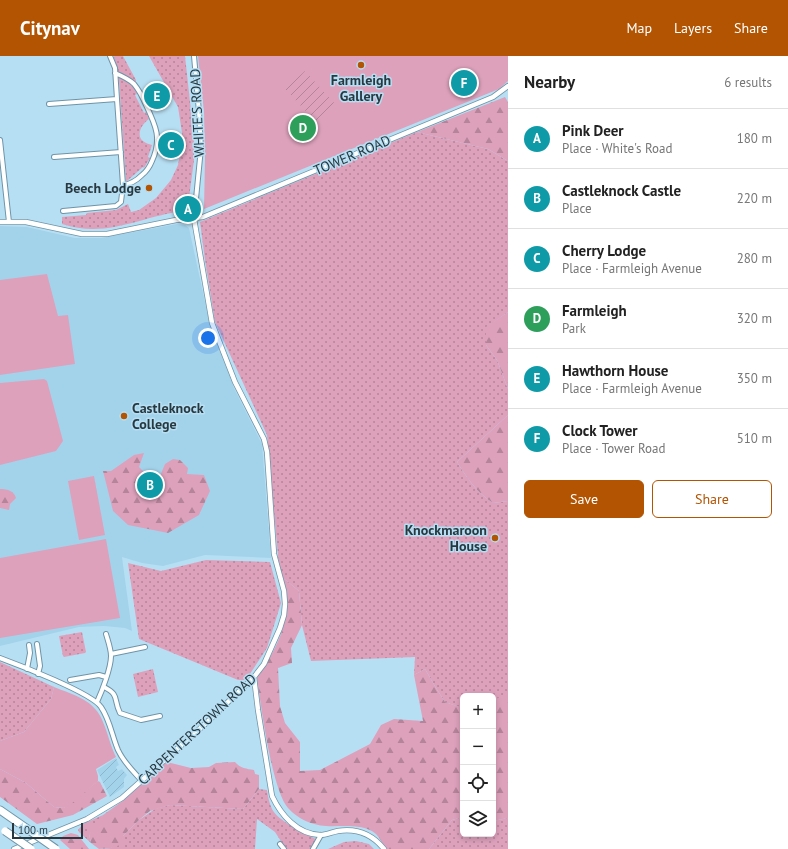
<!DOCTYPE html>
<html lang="en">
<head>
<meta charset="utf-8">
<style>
	:root { --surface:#fff; --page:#f6f6f6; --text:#222; --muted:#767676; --line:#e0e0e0; --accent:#b25402 }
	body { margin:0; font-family:"PT Sans",sans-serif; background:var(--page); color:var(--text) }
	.controls { position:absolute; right:12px; bottom:12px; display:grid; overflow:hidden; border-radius:6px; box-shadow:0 2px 6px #0003 }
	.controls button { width:36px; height:36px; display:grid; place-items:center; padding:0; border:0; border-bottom:1px solid var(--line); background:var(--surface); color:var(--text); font:20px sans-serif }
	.scale { position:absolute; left:12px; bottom:10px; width:71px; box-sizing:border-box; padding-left:4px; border:2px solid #283840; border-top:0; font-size:11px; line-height:14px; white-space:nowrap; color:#283840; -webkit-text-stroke:3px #b7dff3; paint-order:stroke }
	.you { position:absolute; left:208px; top:282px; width:14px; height:14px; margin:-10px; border:3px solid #fff; border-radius:50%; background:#1a73e8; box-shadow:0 0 0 6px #1a73e833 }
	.badge { display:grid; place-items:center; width:26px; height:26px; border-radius:50%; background:var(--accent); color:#fff; font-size:13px; font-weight:700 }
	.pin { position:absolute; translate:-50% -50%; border:2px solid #fff; box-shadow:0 1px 4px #0006 }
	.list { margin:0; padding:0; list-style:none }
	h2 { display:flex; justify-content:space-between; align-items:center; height:52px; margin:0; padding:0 16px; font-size:17px }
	h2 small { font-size:13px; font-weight:400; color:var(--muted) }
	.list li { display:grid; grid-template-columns:26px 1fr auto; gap:12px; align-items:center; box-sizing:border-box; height:60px; padding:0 16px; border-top:1px solid var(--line) }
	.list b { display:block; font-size:15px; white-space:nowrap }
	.list p { margin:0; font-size:13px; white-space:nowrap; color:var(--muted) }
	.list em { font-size:13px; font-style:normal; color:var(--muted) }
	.actions { display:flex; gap:8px; padding:12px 16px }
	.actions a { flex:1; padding:9px 0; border:1px solid var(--accent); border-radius:6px; text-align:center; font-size:14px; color:var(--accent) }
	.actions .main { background:var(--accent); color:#fff }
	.icon { flex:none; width:22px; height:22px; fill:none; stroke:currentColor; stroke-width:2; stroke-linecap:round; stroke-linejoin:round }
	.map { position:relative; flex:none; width:508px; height:793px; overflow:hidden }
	header { display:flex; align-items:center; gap:24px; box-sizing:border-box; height:56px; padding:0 20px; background:var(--accent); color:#fff }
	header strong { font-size:19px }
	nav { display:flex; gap:22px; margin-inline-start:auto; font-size:14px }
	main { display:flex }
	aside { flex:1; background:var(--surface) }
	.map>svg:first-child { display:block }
	.built { fill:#a3d3eb }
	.industrial { fill:url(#industrial-furrows) }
	.grass { fill:url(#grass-dots) }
	.forest { fill:url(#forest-firs) }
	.park { fill:#dda1bc }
	.garden { fill:url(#garden-furrows) }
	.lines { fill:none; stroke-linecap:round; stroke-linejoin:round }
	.minor-casing { stroke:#6e94a7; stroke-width:6 }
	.tertiary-casing { stroke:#6e94a7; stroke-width:6 }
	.motorway-casing { stroke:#6e94a7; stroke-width:9 }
	.minor { stroke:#fff; stroke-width:4 }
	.tertiary { stroke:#fff; stroke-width:4.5 }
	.motorway { stroke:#fff; stroke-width:7 }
	.motorway-bridge-casing { stroke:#6e94a7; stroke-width:9; stroke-linecap:butt }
	.motorway-bridge { stroke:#fff; stroke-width:7 }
	.poi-dot { fill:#b25402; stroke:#b7dff3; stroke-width:1.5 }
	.labels { text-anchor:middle; stroke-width:3; stroke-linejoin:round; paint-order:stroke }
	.poi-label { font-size:14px; font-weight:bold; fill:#283840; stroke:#b7dff3; text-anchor:end }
	.street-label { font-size:14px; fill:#283840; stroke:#b7dff3 }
</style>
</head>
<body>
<header>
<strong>Citynav</strong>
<nav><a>Map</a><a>Layers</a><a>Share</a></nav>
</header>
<main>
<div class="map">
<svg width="508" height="793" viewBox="0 0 508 793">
	<defs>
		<pattern id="industrial-furrows" width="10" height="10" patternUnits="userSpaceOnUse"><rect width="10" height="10" fill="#a3d3eb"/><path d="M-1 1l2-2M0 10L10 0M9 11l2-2" fill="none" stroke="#8cb6cb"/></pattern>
		<pattern id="grass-dots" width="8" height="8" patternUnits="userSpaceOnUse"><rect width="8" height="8" fill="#dda1bc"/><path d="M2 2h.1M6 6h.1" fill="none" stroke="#b3849a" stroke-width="1.8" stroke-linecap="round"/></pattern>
		<pattern id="forest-firs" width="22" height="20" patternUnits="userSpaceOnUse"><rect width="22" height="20" fill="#dda1bc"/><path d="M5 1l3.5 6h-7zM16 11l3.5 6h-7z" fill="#b3849a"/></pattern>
		<pattern id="garden-furrows" width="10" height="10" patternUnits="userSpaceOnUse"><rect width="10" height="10" fill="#dda1bc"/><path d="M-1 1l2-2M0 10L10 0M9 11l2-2" fill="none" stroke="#b3849a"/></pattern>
	</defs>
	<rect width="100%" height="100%" fill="#b7dff3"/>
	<path class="built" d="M177,168L185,169L189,172L210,269L234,332L262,388L271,502L205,499L163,510L142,507L122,501L132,575L125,572L104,570L79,571L0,590V170L27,171L75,182H101Z"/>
	<path class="industrial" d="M116,702L119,709L116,711L118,715L122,713L127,719L124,723V731L110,741L97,714Z"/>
	<path class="grass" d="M114,0H123L136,24L135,34L137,38L135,39L144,57L146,56L149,63C143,67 135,78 143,85C145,87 149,88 152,89L148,101L150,102L144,112L143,111L127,125H126L119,24Z
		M149,0H185L194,82V104L188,150L184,155C141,160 107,183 62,168V161L86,159L87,157L116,154L128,148L131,156L139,154L156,142L171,124L178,109L183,83L178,51Z
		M417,76L488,93L508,105V256L487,271L486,289L497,304L508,333V359L457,406C468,423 476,436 493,447L508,445V638L493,645V640H463L462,652L445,646L436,632L425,613L414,619L415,601L311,605L302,569L299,535L282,521L278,500L267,379L215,266L205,204L200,166Z
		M206,504L270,506L281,547L267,592L246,624H238L139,583L128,507L161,515Z
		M82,576L86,596L85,597L64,601L63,600L59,580Z
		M0,606L54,631L51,643L24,676L0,685Z
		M153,613L158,636L138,641L133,618Z
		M259,733L267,734C268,740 269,747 272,753C277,764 305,778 316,783L310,793H286L275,776L257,763L255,793H100L111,792L139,764L155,753L170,749L243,753Z
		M103,759L98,769L89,778L91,787L79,776L78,774L83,768Z
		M463,761V778H493V765L508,762V793H429L452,764Z
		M356,785L369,788L374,793H328L344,786Z"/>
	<path class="forest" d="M505,41L508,46V105L488,93L417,76Z
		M508,256V333L497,304L486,289V271Z
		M508,359V445L493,447C476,436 468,423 457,406Z
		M144,397L139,411L144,416L160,420L165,408L173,403L180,404L188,412L187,418L204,419L210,435L199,459L168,477L128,469L113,455L103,415H111L134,399Z
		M0,433C8,433 14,435 16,442L10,448L9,454L0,452Z
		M282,521L299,535L302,569L291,592L292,607L278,612L280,650L285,667L300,686V715L320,714L370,688L381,669L394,663L423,665L414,619L425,613L436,632L445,646L463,652V761L452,764L429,793H387C383,789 380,782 376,778C363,767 341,771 326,770C311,769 298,763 288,752C272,734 261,650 257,622C268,606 285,578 285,558C285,546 283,533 282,521Z
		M505,638H508V762L493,765V645Z
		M167,706L191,712L209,711L216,707L235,706C240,712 247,713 254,714L255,718L259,719V733L243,753L170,749L150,755L139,764L123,780V788L111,792L99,793L91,787L89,778L93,772L83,770L97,768L103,759L124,744Z
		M0,713L26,727L54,751L64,752L98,725L100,726L107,740L73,759L37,768L0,741Z
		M71,777L78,779L89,793H70L60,784L63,780Z"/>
	<path class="park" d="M198,0H508V25L499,33L204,153L205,102L204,56Z
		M47,218L58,260L68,259L75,308L0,319V223V224Z
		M44,323L47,325L63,385L56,395L0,409V327Z
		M94,420L105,479L79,484L68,425Z
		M106,483L120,562L0,582V502Z
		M54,631C74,639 95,644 103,666C108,677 110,689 116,701L96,713L98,720V725L70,749L64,752L54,751L26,727L0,713V685L24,676L51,643Z"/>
	<path class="garden" d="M305,15L337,50L318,68L285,33Z"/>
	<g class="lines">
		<defs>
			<path id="minor" d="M194,0L199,56L201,92L194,163
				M115,17C122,20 129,23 134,28C139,34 143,42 146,49C156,70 162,83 152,105C150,110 147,115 142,119C136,125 131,128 123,129
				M49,48L117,43
				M0,84L9,166
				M54,101L121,96
				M63,155L116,150L121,146L123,129L117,43L115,12L110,0
				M37,588L40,610L38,618
				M111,598L145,591
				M0,602C19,609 92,637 101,651C110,664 112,680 118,694C124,707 133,715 142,725
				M27,613L30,597L29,589
				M70,624L99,619L106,621
				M104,631C120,639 113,643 120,657L141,664L160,660
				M97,646C102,635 111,612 111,600C111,593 108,585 106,578
				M280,788L284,793
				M313,793L321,779"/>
			<path id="tertiary" d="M0,166H26L82,178H107L176,164L203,161L493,41L508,30
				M254,621L258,654L272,740C281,759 297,778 320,779C326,779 332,776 338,775C357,772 372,778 384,793
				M14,793L87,763L122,742L204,669L254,621L264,608L280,572L284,559L285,548L284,535L274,498L267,396L264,383L235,326L212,267L194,163"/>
			<path id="motorway" d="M0,754L26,772"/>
		</defs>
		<use href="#minor" class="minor-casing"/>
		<use href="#tertiary" class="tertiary-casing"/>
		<use href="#motorway" class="motorway-casing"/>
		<use href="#minor" class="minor"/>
		<use href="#tertiary" class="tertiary"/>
		<use href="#motorway" class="motorway"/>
		<defs>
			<path id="motorway-bridge" d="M26,772L56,793
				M5,775L31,793"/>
		</defs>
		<use href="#motorway-bridge" class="motorway-bridge-casing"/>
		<use href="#motorway-bridge" class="motorway-bridge"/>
	</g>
	<g class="poi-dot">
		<circle cx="361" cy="9" r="4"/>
		<circle cx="149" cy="132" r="4"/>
		<circle cx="124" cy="360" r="4"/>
		<circle cx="495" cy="482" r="4"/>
	</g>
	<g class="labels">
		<g class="poi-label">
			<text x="361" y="29" text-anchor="middle">Farmleigh<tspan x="361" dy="16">Gallery</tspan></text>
			<text x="141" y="137">Beech Lodge</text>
			<text x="132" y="357" text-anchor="start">Castleknock<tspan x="132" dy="16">College</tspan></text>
			<text x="487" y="479">Knockmaroon<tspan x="487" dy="16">House</tspan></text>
		</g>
		<g class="street-label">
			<text transform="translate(197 57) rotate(-93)" y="5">WHITE'S ROAD</text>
			<text transform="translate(352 99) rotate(-23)" y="5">TOWER ROAD</text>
			<text transform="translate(197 673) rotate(-43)" y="5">CARPENTERSTOWN ROAD</text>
		</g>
	</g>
</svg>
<div class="controls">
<button>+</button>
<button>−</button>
<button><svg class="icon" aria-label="locate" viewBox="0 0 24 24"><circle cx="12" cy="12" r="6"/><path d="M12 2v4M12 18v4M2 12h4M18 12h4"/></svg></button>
<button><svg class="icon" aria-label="layers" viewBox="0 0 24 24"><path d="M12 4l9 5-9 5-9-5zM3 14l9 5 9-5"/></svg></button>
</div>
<div class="scale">100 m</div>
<div class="you"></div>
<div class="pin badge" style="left:188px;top:153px;background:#0f9aa8">A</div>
<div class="pin badge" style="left:150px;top:429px;background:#0f9aa8">B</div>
<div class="pin badge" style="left:171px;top:89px;background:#0f9aa8">C</div>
<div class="pin badge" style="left:303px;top:72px;background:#2e9e5b">D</div>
<div class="pin badge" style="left:157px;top:40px;background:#0f9aa8">E</div>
<div class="pin badge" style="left:464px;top:27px;background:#0f9aa8">F</div>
</div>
<aside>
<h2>Nearby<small>6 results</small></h2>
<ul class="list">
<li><span class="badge" style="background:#0f9aa8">A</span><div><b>Pink Deer</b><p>Place · White's Road</p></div><em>180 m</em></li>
<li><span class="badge" style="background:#0f9aa8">B</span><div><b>Castleknock Castle</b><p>Place</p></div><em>220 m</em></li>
<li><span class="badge" style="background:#0f9aa8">C</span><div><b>Cherry Lodge</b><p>Place · Farmleigh Avenue</p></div><em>280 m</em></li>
<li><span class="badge" style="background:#2e9e5b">D</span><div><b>Farmleigh</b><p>Park</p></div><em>320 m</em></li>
<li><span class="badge" style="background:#0f9aa8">E</span><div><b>Hawthorn House</b><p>Place · Farmleigh Avenue</p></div><em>350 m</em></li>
<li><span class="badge" style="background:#0f9aa8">F</span><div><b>Clock Tower</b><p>Place · Tower Road</p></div><em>510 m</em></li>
</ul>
<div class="actions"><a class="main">Save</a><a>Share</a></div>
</aside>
</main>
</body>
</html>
